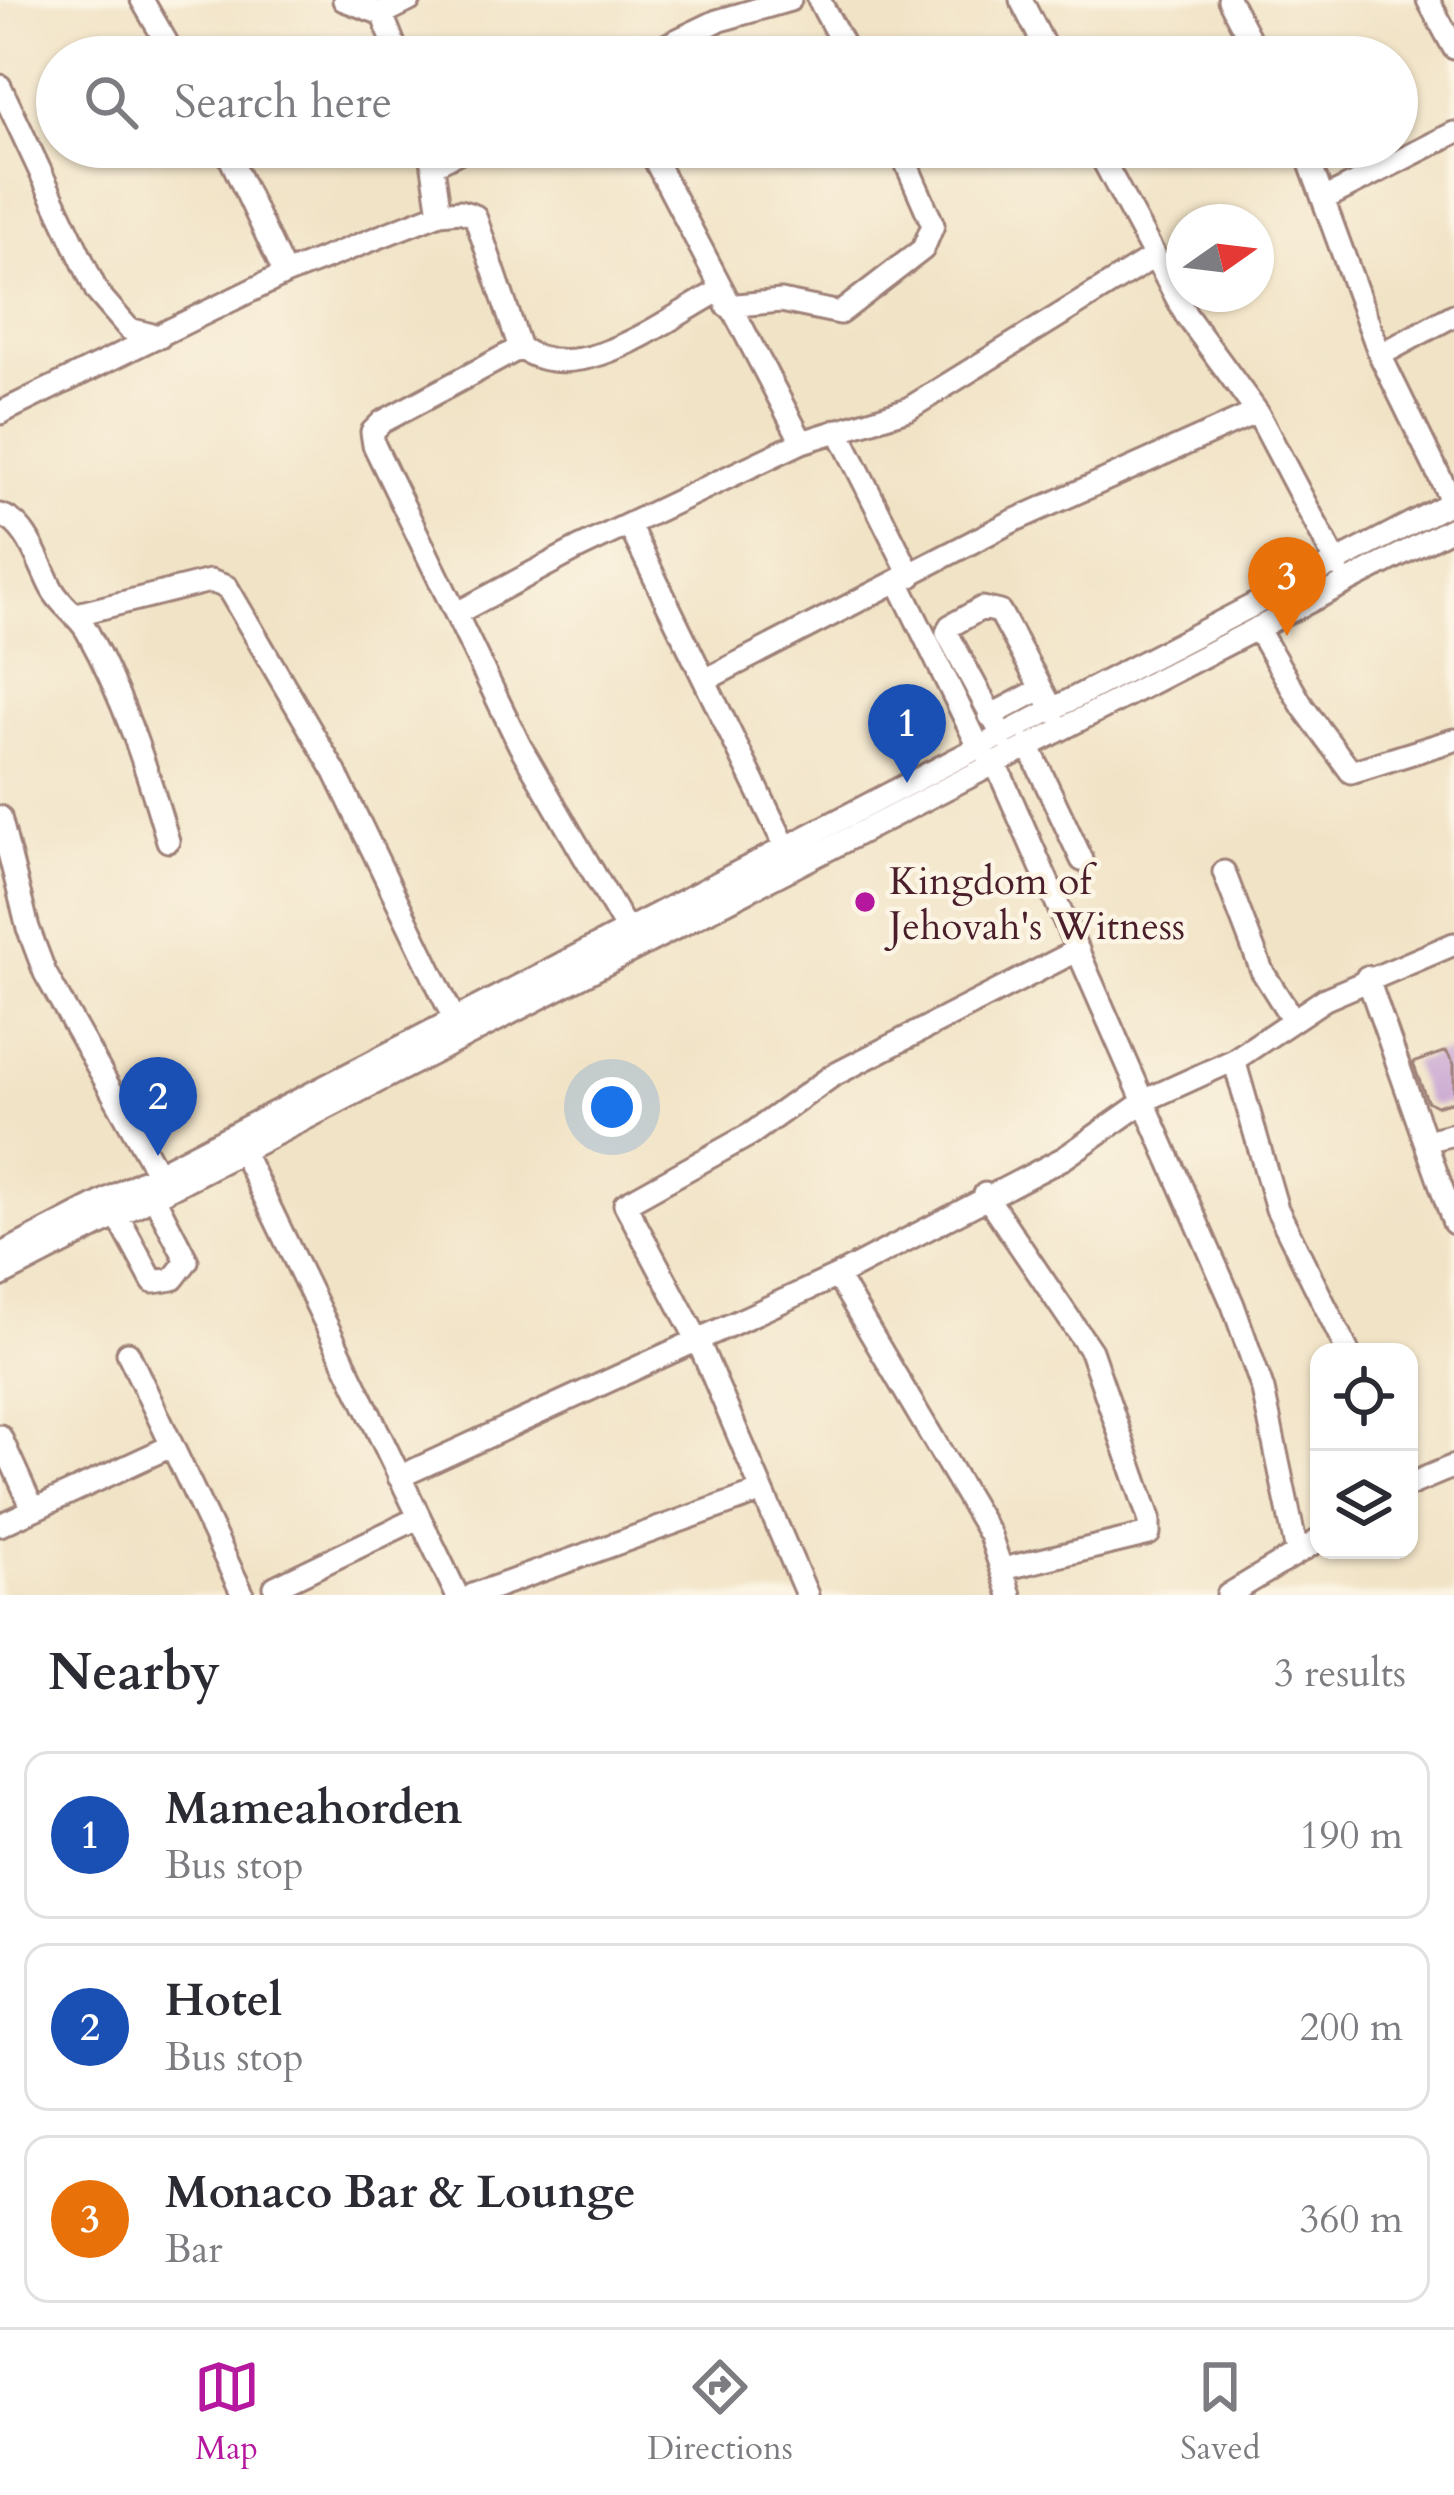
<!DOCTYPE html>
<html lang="en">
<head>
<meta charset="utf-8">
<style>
	:root { --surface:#fff; --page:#f2f2f3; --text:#2b2b33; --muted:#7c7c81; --line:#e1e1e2; --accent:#b5179e }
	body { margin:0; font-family:Cardo,serif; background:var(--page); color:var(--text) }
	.controls { position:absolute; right:36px; bottom:36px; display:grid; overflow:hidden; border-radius:24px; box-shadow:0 3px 9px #0004 }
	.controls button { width:108px; height:108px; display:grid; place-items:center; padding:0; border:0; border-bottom:3px solid var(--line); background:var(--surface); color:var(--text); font:60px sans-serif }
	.compass { position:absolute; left:1166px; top:204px; width:108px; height:108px; border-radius:50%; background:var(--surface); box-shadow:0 3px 9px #0004; rotate:76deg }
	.you { position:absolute; left:612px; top:1107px; width:42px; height:42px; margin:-30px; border:9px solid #fff; border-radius:50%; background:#1a73e8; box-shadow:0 0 0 18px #1a73e833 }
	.badge { display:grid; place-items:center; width:78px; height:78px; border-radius:50%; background:var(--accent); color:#fff; font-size:39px; font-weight:700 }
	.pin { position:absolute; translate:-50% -99px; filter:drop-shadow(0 3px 6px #0008) }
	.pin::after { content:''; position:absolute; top:63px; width:42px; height:36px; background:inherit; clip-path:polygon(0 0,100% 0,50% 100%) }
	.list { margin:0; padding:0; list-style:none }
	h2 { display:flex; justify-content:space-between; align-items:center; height:156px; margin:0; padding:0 48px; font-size:51px }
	h2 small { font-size:39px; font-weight:400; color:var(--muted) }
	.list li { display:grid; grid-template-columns:78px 1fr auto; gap:36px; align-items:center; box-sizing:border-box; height:168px; margin:0 24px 24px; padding:0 24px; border:3px solid var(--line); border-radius:24px }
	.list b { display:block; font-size:45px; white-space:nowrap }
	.list p { margin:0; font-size:39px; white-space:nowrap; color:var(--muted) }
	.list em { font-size:39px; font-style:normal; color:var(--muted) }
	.icon { flex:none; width:66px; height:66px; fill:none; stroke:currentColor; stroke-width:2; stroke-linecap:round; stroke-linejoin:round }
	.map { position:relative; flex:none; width:1454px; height:1595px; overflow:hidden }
	.search { position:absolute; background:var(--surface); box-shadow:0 3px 9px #0004; left:36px; right:36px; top:36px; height:132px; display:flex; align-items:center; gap:30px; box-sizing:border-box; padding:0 42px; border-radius:66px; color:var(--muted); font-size:45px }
	.sheet { height:732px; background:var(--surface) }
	nav { display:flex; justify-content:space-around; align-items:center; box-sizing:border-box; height:168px; border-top:3px solid var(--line); background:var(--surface); font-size:33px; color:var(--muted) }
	nav a { display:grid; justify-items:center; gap:6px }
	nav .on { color:var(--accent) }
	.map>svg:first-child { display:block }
	.building { fill:#caa8d3 }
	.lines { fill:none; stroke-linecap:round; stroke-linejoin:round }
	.minor-casing { stroke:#9e8178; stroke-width:27 }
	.minor { stroke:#fff; stroke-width:21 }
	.poi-dot { fill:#b5179e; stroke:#fcf5e5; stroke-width:4.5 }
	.labels { text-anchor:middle; stroke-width:9; stroke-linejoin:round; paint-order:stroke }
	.poi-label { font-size:39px; fill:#4a1f2b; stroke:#fcf5e5; text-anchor:start }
</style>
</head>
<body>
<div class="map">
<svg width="1454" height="1595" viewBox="0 0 1454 1595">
	<rect width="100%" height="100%" fill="#fcf5e5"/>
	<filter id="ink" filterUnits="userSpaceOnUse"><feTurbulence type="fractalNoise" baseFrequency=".00833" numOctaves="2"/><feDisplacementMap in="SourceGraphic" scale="24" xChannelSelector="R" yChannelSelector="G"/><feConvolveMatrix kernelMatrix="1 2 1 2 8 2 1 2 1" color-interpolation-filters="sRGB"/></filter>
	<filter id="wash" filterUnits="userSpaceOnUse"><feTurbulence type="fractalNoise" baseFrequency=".004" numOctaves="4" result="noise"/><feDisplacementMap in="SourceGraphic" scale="48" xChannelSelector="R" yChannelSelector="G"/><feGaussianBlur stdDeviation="2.7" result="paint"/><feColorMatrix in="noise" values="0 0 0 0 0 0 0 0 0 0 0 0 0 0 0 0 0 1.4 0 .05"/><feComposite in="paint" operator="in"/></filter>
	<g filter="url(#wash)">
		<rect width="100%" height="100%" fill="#f1e3c6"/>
		<g id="blocks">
			<path class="building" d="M1446,1051L1454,1064V1101L1436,1106L1427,1101L1413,1063Z"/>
		</g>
	</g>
	<g filter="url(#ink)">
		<use href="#blocks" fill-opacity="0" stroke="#9e8178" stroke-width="3"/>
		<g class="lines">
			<defs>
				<path id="minor" d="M142,0L175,57
					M344,0L382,14L410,0
					M819,0L850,57
					M1021,0L1050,57
					M1229,0L1259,57
					M1428,0L1454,48
					M382,14L399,57
					M642,57L717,21L790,0
					M0,86L97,292L129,329L160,337
					M225,147L285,274
					M430,147L440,213
					M648,147L802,442
					M1096,147L1186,315L1257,412L1338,566
					M1304,147L1380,355L1452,502
					M433,165L469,147
					M1326,198L1454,133
					M727,306L781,301L840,313L923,249L933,225L899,147
					M520,348C581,389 664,320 719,291
					M1380,355L1454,315
					M0,413L285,274L440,213L460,211L475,216L520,348L382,422L372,432L374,445L520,746L628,932
					M838,430L911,576
					M0,515C28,522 39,565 52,589C61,606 77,614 87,631C124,698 147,769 168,841
					M630,527L787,850
					M898,582L980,749
					M457,613L579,548L802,442L908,409L1152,258
					M77,614L210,581L227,587L335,772L455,1021
					M1257,628L1303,707L1351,772L1454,740
					M705,680L1013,521L1257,412
					M990,716L1041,689
					M1003,737L947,633L950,626L982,608L1000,612L1054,712
					M1028,745L1082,860
					M995,762L1233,1305L1263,1390L1297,1552
					M0,817L28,928L45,973L158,1174
					M1224,872L1262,971L1293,1020
					M1367,977L1454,1223
					M1234,1060L1277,1209L1348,1352
					M1426,1141L1454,1134
					M238,1142L457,1595
					M985,1194L1091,1351L1149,1518V1534L1003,1569
					M118,1217L153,1282L173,1279L187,1261L155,1199
					M0,1255L1454,501
					M0,1276L1454,527
					M837,1276L990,1535L1010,1595
					M128,1353L243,1595
					M0,1436L33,1509
					M399,1477L837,1276L1064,1158L1146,1100L1234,1060L1325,999L1454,944
					M1409,1485L1454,1466
					M0,1525L169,1447
					M275,1587L418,1518
					M473,1595L760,1492
					M807,1595L698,1341L625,1204L751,1134L832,1076L1078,950
					M1228,1595L1319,1540"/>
			</defs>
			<use href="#minor" class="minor-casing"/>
			<use href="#minor" class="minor"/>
		</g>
	</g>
	<circle class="poi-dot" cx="865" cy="902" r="12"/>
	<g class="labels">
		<g class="poi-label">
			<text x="889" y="894">Kingdom of<tspan x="889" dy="45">Jehovah's Witness</tspan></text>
		</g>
	</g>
</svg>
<div class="controls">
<button><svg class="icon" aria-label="locate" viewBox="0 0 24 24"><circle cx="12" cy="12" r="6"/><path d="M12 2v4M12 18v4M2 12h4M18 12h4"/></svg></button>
<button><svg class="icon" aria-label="layers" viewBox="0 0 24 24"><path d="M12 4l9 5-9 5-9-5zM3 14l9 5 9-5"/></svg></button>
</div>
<svg class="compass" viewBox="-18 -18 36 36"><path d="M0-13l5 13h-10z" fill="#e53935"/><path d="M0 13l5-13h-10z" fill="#7c7c81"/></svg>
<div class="you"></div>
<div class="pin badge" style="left:907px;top:783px;background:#1a4fb4">1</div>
<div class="pin badge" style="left:158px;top:1156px;background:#1a4fb4">2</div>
<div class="pin badge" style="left:1287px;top:636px;background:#e8710a">3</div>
<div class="search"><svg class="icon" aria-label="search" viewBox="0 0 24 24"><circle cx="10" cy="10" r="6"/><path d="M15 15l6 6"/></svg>Search here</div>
</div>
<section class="sheet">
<h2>Nearby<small>3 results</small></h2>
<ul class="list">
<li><span class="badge" style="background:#1a4fb4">1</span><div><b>Mameahorden</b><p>Bus stop</p></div><em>190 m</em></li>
<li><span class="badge" style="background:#1a4fb4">2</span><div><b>Hotel</b><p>Bus stop</p></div><em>200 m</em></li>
<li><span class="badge" style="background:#e8710a">3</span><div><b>Monaco Bar &amp; Lounge</b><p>Bar</p></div><em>360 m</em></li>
</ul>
</section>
<nav>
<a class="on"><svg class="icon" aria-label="map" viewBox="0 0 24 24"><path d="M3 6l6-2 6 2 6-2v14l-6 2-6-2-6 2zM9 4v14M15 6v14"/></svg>Map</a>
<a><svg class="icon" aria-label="directions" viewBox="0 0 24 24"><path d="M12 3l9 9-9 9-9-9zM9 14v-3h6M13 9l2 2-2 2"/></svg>Directions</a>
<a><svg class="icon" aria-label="saved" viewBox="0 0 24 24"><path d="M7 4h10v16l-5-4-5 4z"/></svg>Saved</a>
</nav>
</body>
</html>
